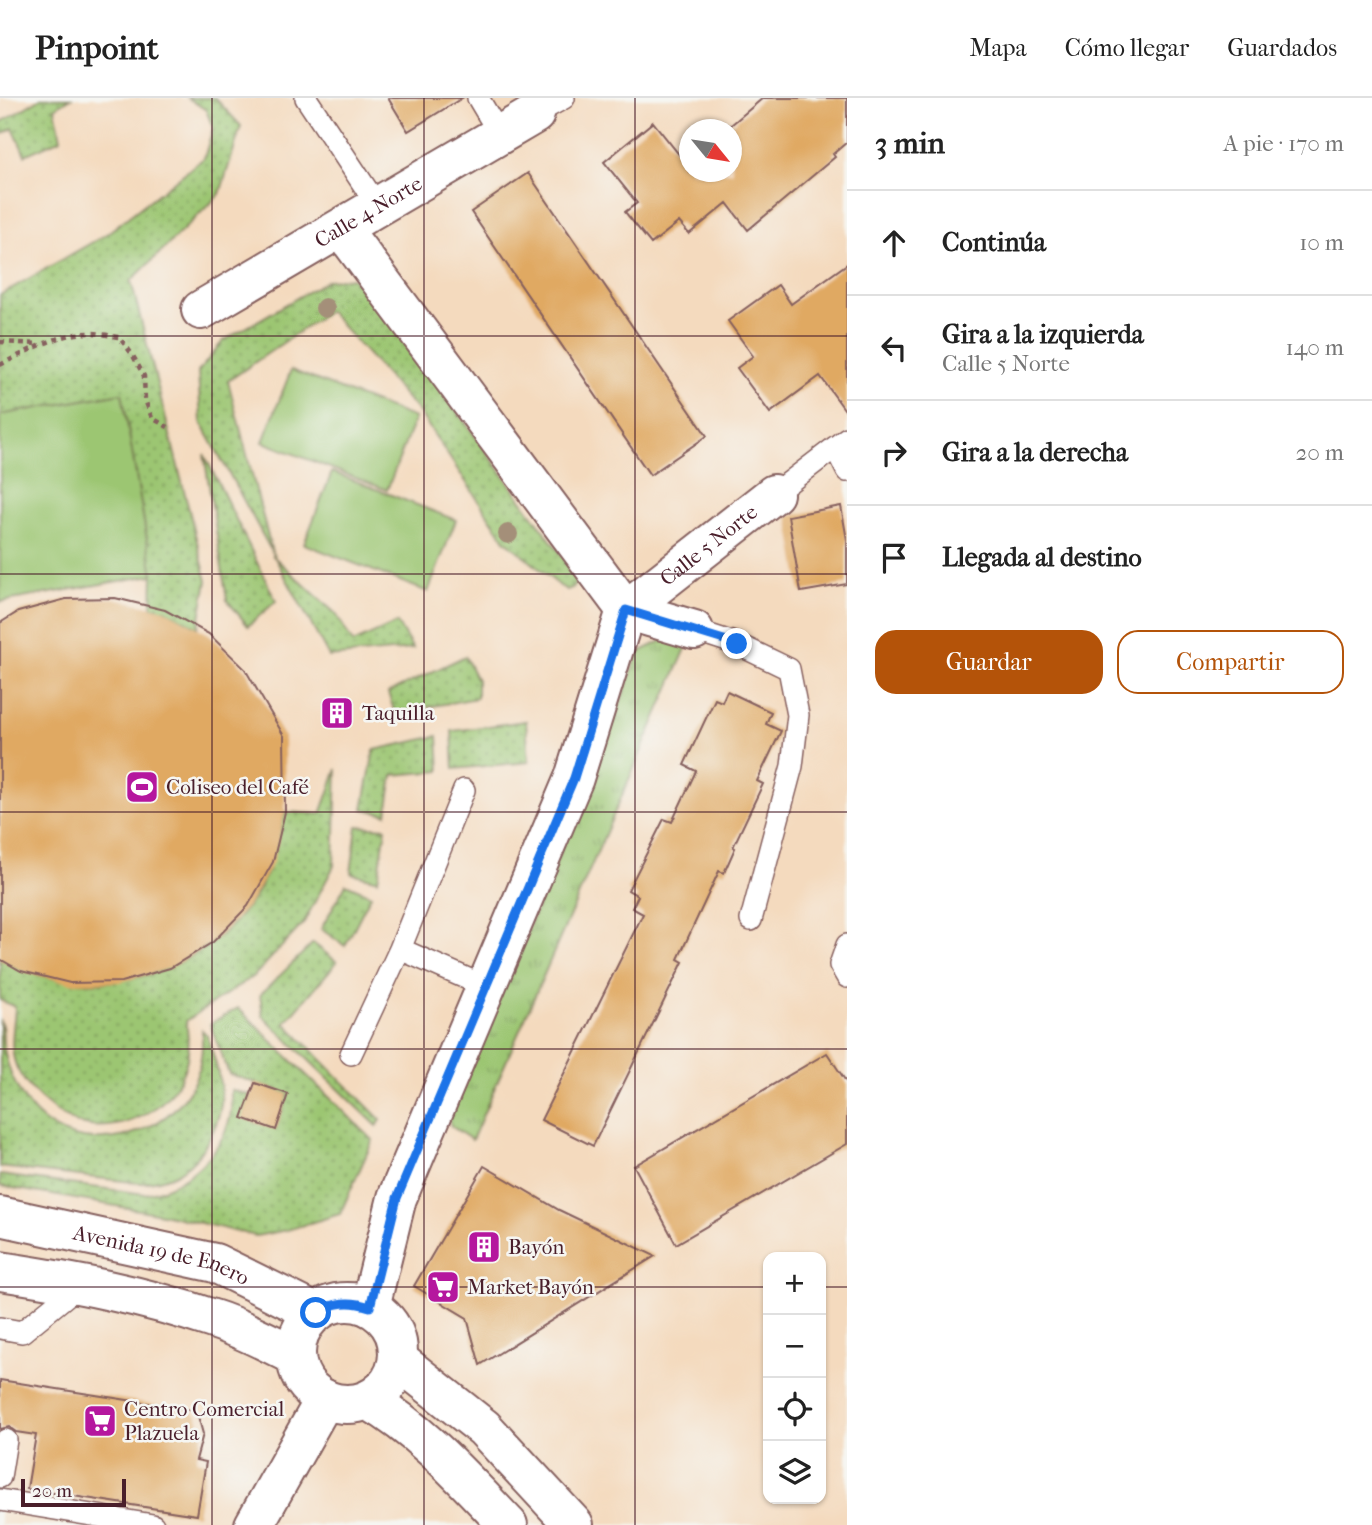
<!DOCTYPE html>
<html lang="es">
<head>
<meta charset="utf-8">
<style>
	:root { --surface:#fff; --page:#f6f6f6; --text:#222; --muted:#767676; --line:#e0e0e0; --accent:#b45309 }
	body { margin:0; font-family:"IM FELL French Canon",serif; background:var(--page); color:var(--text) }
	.controls { position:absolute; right:21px; bottom:21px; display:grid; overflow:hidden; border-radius:14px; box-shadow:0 2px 5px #0004 }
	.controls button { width:63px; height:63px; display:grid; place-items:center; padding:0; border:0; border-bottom:2px solid var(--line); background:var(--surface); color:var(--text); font:35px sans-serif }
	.compass { position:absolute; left:679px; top:21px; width:63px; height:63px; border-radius:50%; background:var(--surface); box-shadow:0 2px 5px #0004; rotate:120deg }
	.scale { position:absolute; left:21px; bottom:18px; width:105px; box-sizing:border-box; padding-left:7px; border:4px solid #4a1f2b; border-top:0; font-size:19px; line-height:24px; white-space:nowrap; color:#4a1f2b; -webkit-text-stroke:5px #f6f6f2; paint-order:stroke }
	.stop { position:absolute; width:21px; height:21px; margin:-16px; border:5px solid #1a73e8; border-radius:50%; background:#fff }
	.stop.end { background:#1a73e8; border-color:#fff; box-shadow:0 2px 7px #0008 }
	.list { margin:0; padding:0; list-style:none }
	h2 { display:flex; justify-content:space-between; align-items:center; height:91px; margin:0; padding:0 28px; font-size:30px }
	h2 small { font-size:23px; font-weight:400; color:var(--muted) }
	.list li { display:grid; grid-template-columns:46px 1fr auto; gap:21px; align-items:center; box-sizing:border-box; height:105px; padding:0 28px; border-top:2px solid var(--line) }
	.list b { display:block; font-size:26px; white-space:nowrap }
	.list p { margin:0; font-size:23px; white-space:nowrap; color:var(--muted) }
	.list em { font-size:23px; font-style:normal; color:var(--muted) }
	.actions { display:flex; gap:14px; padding:21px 28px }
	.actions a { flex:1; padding:16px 0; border:2px solid var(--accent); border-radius:21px; text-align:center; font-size:24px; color:var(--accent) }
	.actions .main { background:var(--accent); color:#fff }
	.icon { flex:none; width:38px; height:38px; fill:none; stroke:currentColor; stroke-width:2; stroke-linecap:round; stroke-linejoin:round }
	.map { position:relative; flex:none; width:847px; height:1427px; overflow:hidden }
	header { display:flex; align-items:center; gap:42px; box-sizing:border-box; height:98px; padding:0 35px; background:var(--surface); border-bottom:2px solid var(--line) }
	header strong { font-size:33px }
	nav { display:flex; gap:38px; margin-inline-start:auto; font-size:24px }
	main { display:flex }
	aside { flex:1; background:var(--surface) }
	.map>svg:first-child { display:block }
	.grass { fill:url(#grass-tufts); stroke:#73724e; stroke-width:2 }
	.park { fill:url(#park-dots); stroke:#73724e; stroke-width:2 }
	.pitch { fill:#9cc672; stroke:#73724e; stroke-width:2 }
	.building { fill:#e0a962 }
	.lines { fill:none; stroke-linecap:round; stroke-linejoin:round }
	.service-casing { stroke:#86605e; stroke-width:24 }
	.minor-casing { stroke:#86605e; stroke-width:42 }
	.tertiary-casing { stroke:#86605e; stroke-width:42 }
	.primary-casing { stroke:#86605e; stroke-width:42 }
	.path { stroke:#86605e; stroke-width:4.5; stroke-dasharray:5 5; stroke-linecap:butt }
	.service { stroke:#fff; stroke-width:21 }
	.minor { stroke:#fff; stroke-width:38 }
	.tertiary { stroke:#fff; stroke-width:38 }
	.primary { stroke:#fff; stroke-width:38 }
	.tree { fill:#a48f79 }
	.route { stroke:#1a73e8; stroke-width:9 }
	.grid { fill:none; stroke:#4a1f2b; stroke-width:2; stroke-opacity:0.55 }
	.labels { text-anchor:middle; stroke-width:5; stroke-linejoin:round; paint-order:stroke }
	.street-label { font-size:21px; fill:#4a1f2b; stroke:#f6f6f2 }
	.poi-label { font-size:21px; fill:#4a1f2b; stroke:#f6f6f2; text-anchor:start }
</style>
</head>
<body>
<header>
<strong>Pinpoint</strong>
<nav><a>Mapa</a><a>Cómo llegar</a><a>Guardados</a></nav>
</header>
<main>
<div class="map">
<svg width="847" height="1427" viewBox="0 0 847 1427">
	<defs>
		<pattern id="grass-tufts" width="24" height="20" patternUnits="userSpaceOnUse" patternTransform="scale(1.75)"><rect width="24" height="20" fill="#9cc672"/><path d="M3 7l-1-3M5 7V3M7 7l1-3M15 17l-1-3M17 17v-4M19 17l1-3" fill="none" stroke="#81a05e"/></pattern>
		<pattern id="park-dots" width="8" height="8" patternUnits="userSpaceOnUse" patternTransform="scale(1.75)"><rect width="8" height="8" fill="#9cc672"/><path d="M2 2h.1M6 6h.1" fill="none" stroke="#81a05e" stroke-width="1.8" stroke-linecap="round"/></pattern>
	</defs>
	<rect width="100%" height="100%" fill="#f6f6f2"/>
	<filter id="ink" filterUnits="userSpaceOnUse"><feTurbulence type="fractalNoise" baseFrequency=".0143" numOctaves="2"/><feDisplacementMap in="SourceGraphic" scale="14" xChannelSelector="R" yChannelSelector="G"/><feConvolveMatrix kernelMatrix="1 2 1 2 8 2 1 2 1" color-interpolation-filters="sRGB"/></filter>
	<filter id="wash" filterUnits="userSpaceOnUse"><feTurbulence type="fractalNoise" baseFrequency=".00686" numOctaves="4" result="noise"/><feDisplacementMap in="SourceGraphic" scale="28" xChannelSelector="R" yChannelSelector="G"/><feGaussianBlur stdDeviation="1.57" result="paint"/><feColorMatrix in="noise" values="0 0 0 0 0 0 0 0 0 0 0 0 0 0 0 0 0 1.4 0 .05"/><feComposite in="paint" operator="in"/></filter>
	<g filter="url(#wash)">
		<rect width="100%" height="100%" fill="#f4dabe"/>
		<path class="grass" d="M664,542L688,546L472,1042L451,1028L449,1021L602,653L639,554Z"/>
		<path class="park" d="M41,0H71L55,10L61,41L25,57L13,30L0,37V25Z
			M188,0H215L241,28L220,96L131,183L207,483L198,530L165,512L152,509L153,477L122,295L0,317V197L105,137L204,60L213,30L206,12Z
			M352,180L373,198L574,474L576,482L574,489L567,492L560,488L505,442L419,314L329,213L228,283L273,458L336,516L353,545L397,525L413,551L329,559L201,324L198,274L223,243L328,182Z
			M204,356L276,503L248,528L227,502Z
			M465,558L477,582V600L395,615L388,595Z
			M526,623L529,664L454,671L452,633Z
			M438,638L440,673L393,677L387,716L363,711L374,652Z
			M337,671L334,768L303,826L255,877L186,923C188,936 190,952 186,965C175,1010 121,1039 77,1025C63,1020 52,1010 41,1001C32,993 20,979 16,968C9,949 14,929 15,909L0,902V861C82,907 192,884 248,808C269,780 277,747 285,714L321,716Z
			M357,728L386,730L378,782L351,775Z
			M346,786L371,797L345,848L321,831Z
			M313,845L337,864L285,925L381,1022L377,1028L263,918L260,897Z
			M238,910L373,1042L340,1116L287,1132L256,1138L162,1116L0,1088V1077L145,1096C183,1089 221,1058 230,1019C232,1010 231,1001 231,992L250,997L243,1020L276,1031L288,996L229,976L210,926Z
			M0,923C4,930 2,936 3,944C7,973 20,1004 44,1023C90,1060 170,1037 194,984C202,967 203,950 202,932L207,937C214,960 223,983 221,1007C218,1029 201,1060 182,1072C170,1081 155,1083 141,1085L0,1069Z"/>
		<path class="pitch" d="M291,272L415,320L387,392L263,344Z
			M122,295L153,477L0,504V317Z
			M332,374L456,422L428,494L304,446Z"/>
		<g id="blocks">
			<path class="building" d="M388,0H462L408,33Z
				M763,0H847V44L833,56L835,59L748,132L727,105L689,136L679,124L651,146L625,114L637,105L604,64L653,24L685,64L690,60V74H732V32H725Z
				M528,75L707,338L650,377L471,114Z
				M847,166V315L820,278L770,315L737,270L753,258L728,223L778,187L791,206Z
				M841,408L847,442V486L801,494L788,418Z
				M115,500L165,512L209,536L245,571L284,638L285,714L273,764L248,808L213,844L170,870L121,884L70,885L21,873L0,861V525L18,514L66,501Z
				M727,593L771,614L766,626L781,633L757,683L763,686L733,749L735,750L724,775L719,773L678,861L683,864L593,1048L541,1022L643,816L632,810L638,798L628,792L664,721L672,724L696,673L684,667L715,601L722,604Z
				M827,955L847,985V1046L676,1146L634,1068Z
				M255,985L288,996L276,1032L242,1020Z
				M484,1068L559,1112L655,1158L480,1267L467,1220L414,1188Z
				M0,1282L191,1312L198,1318L203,1336L196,1362L206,1364L197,1417L27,1391L36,1337L16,1334L9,1329L0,1331Z"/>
		</g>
	</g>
	<g filter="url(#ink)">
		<use href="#blocks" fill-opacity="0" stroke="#86605e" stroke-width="2"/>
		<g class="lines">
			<defs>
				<path id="service" d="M306,0L377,107
					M478,0L500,37
					M535,16L564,0
					M835,349L847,373
					M774,396L847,340
					M694,532L737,546L789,571L798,617L792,668L751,822
					M464,692L400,851L486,889
					M847,847L840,867L847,879
					M351,956L400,851
					M0,1230L22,1234L82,1185
					M0,1379L6,1342
					M0,1402L153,1427"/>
				<g id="minor">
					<path d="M342,131L626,512L694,532"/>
					<path id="s1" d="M201,212L535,16"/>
					<path id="s2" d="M370,1209L397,1100L574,680L626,512L774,396"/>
				</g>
				<path id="tertiary" d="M254,1427L325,1301"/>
				<g id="primary">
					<path id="s3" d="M0,1118L215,1165L316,1215"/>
					<path d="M0,1173C73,1184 143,1197 213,1221C242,1230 269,1245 296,1258"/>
					<circle cx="347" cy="1255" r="51"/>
					<path d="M398,1262L484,1330L574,1427"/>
					<path d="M368,1302C422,1333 465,1382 508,1427"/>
				</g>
			</defs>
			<use href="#service" class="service-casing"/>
			<use href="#minor" class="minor-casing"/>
			<use href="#tertiary" class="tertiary-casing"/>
			<use href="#primary" class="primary-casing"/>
			<path class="path" d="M0,244L38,246
				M0,267C28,253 58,235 91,235C100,235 110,238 119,239L132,256L144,278L145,302L152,320L168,329"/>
			<use href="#service" class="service"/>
			<use href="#minor" class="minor"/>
			<use href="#tertiary" class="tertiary"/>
			<use href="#primary" class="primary"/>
		</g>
		<g class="tree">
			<circle cx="325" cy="210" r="10"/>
			<circle cx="508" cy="436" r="10"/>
		</g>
	</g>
	<g class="lines" filter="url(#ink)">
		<path class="route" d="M316,1215C334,1204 350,1202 370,1209L397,1100L574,680L626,512L737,546"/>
	</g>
	<path class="grid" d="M212,0V1427M424,0V1427M635,0V1427M0,238H847M0,476H847M0,714H847M0,951H847M0,1189H768M821,1189H847"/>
	<defs>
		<symbol id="building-square" viewBox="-11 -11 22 22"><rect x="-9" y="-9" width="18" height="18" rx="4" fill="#b5179e" stroke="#f6f6f2"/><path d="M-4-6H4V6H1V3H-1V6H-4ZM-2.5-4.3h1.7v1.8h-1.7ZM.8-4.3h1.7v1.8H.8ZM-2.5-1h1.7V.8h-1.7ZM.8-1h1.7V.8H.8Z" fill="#fff"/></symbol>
		<symbol id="stadium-square" viewBox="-11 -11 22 22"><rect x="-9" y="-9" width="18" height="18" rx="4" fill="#b5179e" stroke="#f6f6f2"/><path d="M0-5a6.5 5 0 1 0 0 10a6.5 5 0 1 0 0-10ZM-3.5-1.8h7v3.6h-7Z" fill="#fff"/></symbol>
		<symbol id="supermarket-square" viewBox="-11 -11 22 22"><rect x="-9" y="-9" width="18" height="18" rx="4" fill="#b5179e" stroke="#f6f6f2"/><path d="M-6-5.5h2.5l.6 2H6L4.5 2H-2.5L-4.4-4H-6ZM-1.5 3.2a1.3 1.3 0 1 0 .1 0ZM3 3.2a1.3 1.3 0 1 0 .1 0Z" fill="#fff"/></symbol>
	</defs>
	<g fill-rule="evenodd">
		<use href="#building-square" x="318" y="596" width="38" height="38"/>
		<use href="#stadium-square" x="123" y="670" width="38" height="38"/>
		<use href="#building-square" x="465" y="1130" width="38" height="38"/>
		<use href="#supermarket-square" x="424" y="1170" width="38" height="38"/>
		<use href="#supermarket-square" x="81" y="1304" width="38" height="38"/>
	</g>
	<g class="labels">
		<g class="street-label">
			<text dy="7" stroke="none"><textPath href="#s1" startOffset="194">Calle 4 Norte</textPath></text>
			<text dy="7" stroke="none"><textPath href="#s2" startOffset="849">Calle 5 Norte</textPath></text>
			<text dy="7" stroke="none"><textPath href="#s3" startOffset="166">Avenida 19 de Enero</textPath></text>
		</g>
		<g class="poi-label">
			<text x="362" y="622">Taquilla</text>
			<text x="166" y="696">Coliseo del Café</text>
			<text x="508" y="1156">Bayón</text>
			<text x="467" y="1196">Market Bayón</text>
			<text x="124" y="1318">Centro Comercial<tspan x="124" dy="24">Plazuela</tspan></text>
		</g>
	</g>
</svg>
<div class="controls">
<button>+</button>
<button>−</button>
<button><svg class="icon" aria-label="locate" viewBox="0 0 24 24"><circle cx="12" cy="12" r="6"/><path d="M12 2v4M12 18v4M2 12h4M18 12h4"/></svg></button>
<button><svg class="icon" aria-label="layers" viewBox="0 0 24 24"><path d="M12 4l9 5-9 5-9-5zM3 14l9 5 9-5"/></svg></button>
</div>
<svg class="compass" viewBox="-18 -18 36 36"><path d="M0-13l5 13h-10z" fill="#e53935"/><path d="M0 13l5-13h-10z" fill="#767676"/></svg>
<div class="scale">20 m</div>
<div class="stop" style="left:316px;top:1215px"></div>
<div class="stop end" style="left:737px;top:546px"></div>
</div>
<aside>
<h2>3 min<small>A pie · 170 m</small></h2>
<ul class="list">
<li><svg class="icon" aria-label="ahead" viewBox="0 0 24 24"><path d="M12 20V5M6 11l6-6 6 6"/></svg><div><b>Continúa</b></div><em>10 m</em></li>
<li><svg class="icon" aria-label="left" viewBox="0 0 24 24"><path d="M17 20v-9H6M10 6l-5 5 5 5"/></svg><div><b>Gira a la izquierda</b><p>Calle 5 Norte</p></div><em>140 m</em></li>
<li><svg class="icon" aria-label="right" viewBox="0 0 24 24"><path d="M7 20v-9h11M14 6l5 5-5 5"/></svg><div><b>Gira a la derecha</b></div><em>20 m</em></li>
<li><svg class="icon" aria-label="arrive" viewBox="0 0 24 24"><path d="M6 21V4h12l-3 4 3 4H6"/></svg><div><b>Llegada al destino</b></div></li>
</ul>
<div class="actions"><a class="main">Guardar</a><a>Compartir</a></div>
</aside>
</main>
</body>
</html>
